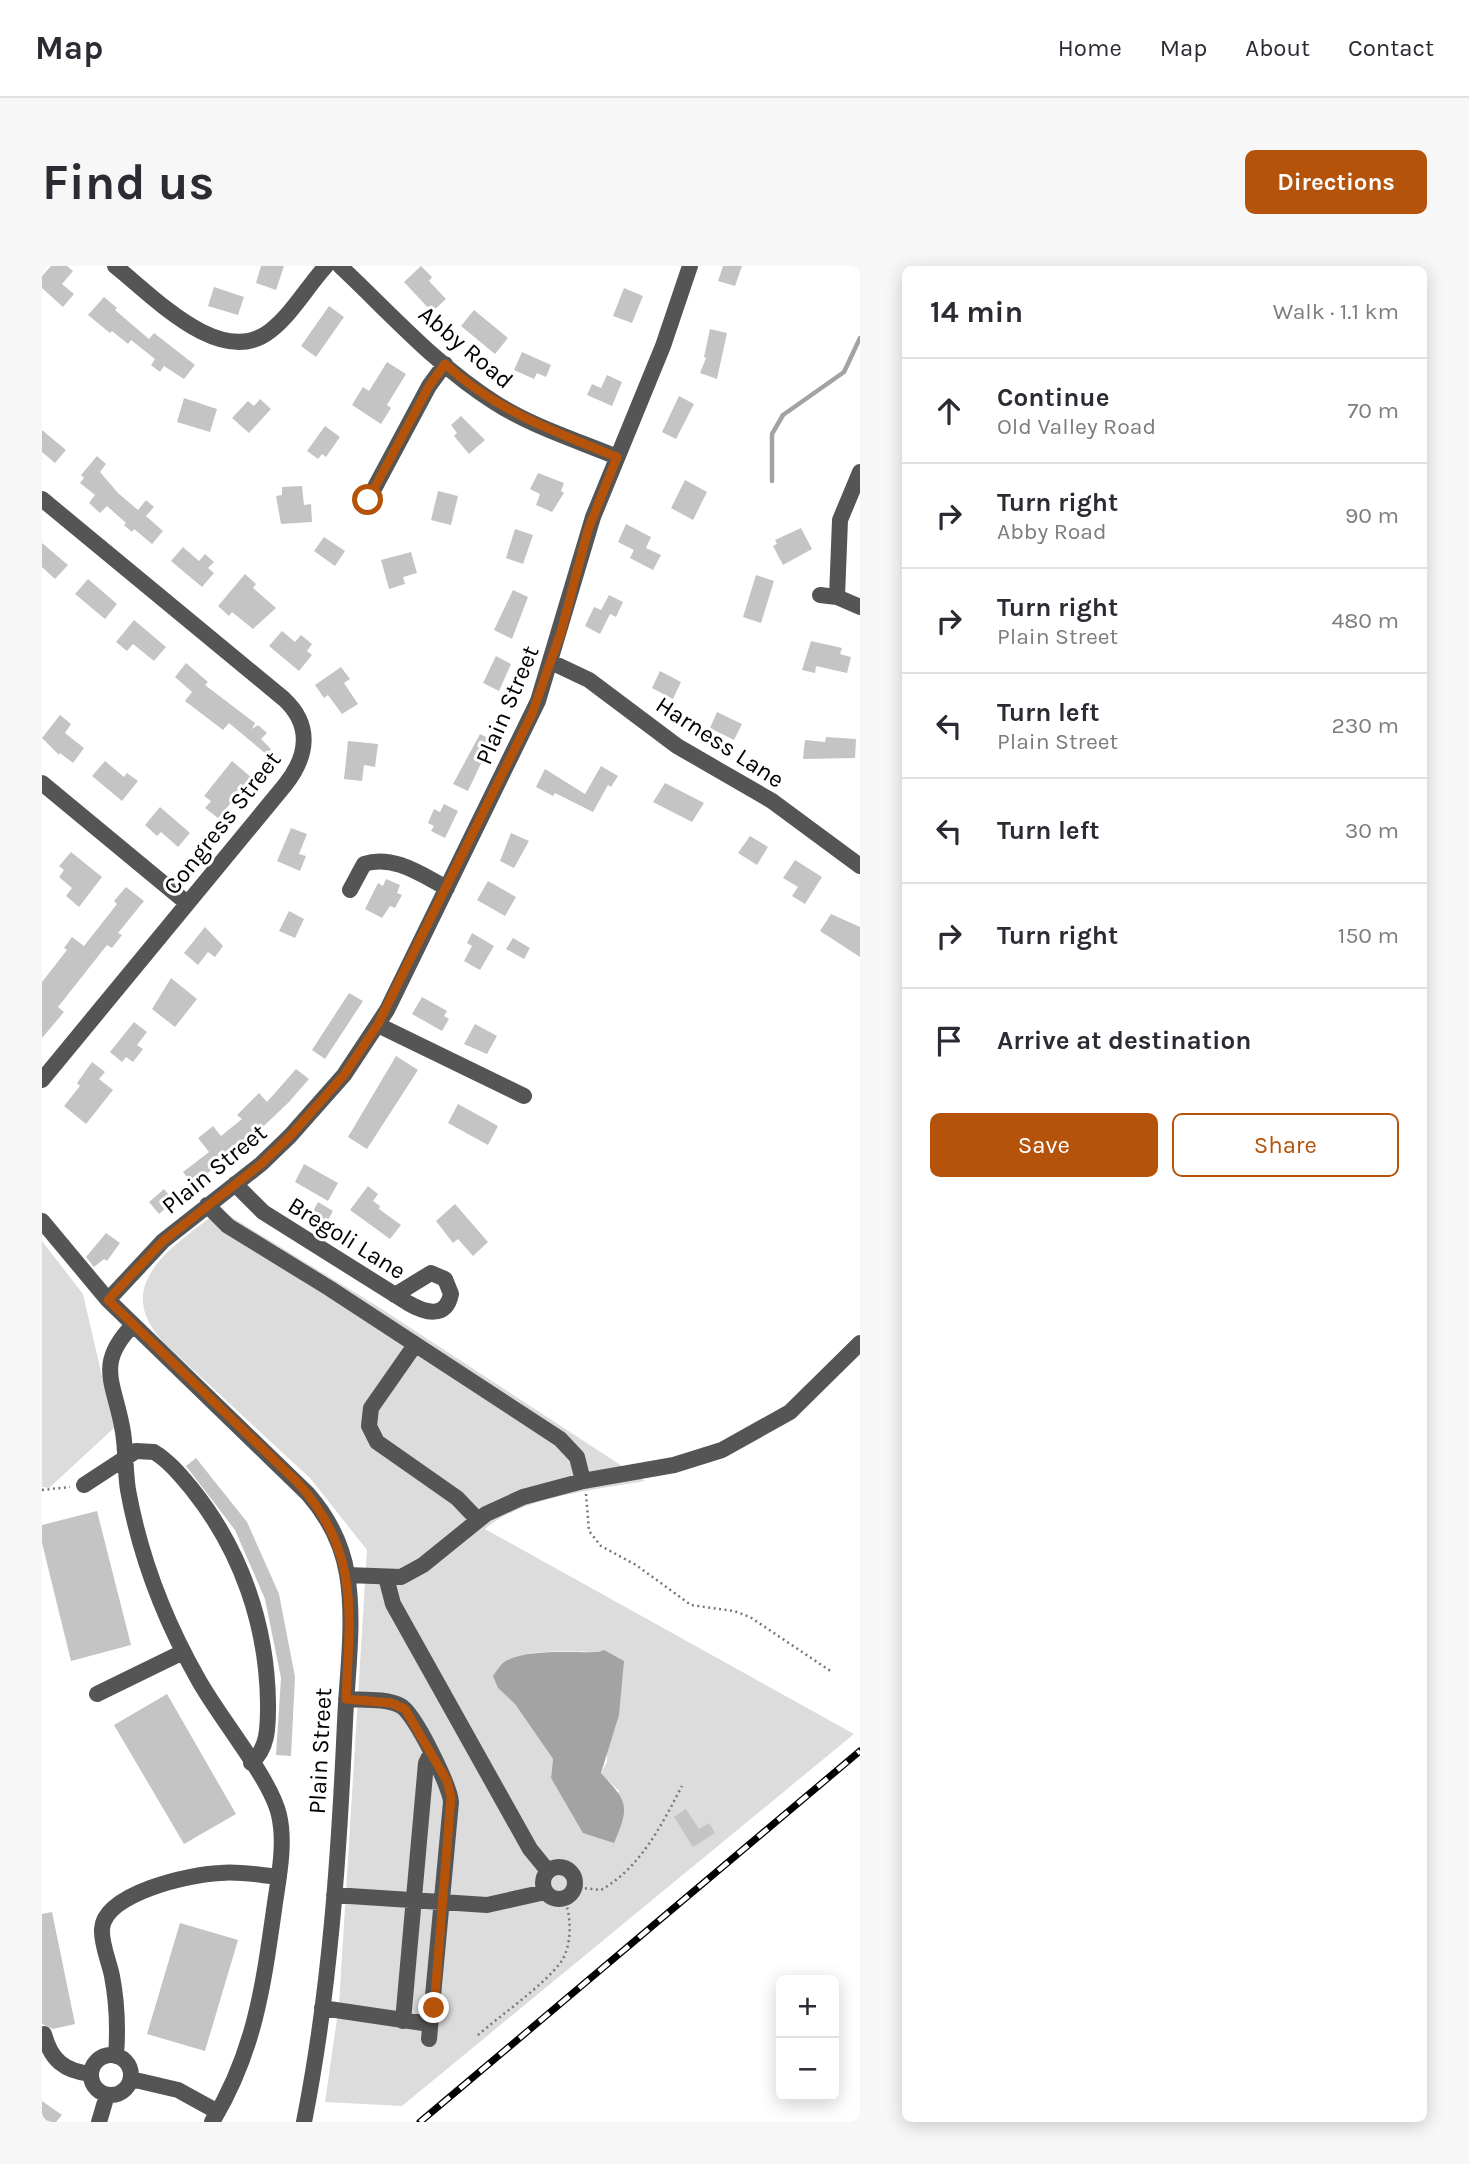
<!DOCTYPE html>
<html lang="en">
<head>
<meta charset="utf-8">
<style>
	:root { --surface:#fff; --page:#f7f7f7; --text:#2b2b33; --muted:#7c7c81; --line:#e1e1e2; --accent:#b45309 }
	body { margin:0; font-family:Karla,sans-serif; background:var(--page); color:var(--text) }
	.controls { position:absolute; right:21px; bottom:21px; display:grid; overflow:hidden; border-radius:10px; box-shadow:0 4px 18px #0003 }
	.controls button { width:63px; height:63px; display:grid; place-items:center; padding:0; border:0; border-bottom:2px solid var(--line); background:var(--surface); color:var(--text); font:35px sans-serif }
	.stop { position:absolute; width:21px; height:21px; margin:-16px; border:5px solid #b45309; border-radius:50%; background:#fff }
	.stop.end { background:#b45309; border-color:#fff; box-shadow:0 2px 7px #0008 }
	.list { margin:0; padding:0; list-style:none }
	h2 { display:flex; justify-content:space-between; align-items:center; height:91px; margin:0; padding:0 28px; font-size:30px }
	h2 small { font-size:23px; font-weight:400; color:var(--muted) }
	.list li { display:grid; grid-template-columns:46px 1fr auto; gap:21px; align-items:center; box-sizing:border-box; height:105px; padding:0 28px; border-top:2px solid var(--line) }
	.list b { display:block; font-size:26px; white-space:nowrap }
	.list p { margin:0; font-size:23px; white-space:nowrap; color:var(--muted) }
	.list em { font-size:23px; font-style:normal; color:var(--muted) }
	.actions { display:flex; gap:14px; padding:21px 28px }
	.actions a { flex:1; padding:16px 0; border:2px solid var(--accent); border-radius:10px; text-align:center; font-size:24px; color:var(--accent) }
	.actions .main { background:var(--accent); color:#fff }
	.icon { flex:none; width:38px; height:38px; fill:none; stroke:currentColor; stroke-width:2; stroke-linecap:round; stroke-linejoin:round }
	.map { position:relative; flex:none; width:818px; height:1856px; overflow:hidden; border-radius:10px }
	header { display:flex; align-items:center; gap:42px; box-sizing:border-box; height:98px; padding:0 35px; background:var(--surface); border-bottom:2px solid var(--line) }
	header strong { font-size:33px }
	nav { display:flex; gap:38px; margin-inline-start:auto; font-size:24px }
	.intro { display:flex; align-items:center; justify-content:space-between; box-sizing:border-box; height:168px; padding:0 42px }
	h1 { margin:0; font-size:49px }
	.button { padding:18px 32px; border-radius:10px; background:var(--accent); color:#fff; font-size:24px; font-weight:700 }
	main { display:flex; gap:42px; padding:0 42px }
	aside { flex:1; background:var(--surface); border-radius:10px; box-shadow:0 4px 18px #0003 }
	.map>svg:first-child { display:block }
	.green { fill:#dcdcdc; fill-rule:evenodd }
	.water { fill:#a3a3a3 }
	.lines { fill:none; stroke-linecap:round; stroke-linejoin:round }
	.stream { stroke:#a3a3a3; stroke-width:4.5 }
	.building { fill:#c4c4c4 }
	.path { stroke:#777; stroke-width:2.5; stroke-dasharray:2 3.5; stroke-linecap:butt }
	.minor { stroke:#555; stroke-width:16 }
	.rail-casing { stroke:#000; stroke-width:7 }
	.rail { stroke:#fff; stroke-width:4.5; stroke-dasharray:13; stroke-linecap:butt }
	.route { stroke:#b45309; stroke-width:9 }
	.labels { text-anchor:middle; stroke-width:6; stroke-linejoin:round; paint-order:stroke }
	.street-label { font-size:24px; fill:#000; stroke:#fff }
</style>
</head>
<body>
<header>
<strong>Map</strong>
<nav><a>Home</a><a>Map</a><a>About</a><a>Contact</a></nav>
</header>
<div class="intro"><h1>Find us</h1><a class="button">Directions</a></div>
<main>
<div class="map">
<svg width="818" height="1856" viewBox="0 0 818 1856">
	<rect width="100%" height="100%" fill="#fff"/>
	<path class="green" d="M178,944L335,1040L603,1215C557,1223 479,1231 443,1263L812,1468L360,1840L283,1836L297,1739L325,1284L268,1212L122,1077C66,1017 134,979 178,944ZM562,1384L565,1496L559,1507L578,1526L525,1536L509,1512L511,1493L473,1438L456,1422L452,1410C454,1406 458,1399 462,1396C483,1382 531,1386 556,1386Z
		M0,975L41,1028L72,1162L7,1222L0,1221Z"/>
	<path class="water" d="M562,1384L582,1395L577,1449L559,1507C586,1536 588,1540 572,1577L541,1567L509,1512L511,1493L473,1438L456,1422L451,1410C454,1406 458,1399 462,1396C483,1382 531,1387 556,1386Z"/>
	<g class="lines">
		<path class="stream" d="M730,215V168L741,149L802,106L818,72"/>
	</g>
	<path class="building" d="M9,0H25L31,5L20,18L32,28L21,41L0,22V10Z
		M219,0H242L234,24L214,17Z
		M379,0L390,11L387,15L404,33L390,46L362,16Z
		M681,0H700L693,20L676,15Z
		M172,21L202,31L196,49L166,40Z
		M582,22L601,30L590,57L571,50Z
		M62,31L75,42L73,44L107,73L112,67L153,99L142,113L122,100L118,106L109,99L113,93L89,74L86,78L70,65L68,67L46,49Z
		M287,40L302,51L274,91L259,80Z
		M432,44L466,72L453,88L419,60Z
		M668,63L685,67L675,113L658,107L664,92L662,91Z
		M480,86L509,99L504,111L495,107L492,113L472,104Z
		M345,96L364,108L345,139L349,142L339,158L310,139L321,121L327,125Z
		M565,109L580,116L570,140L545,129L550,118L559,122Z
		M637,130L652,138L634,173L620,166Z
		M142,132L175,143L168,166L135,156Z
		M218,133L229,143L207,167L190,152L206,135L212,140Z
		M419,150L443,174L427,188L412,170L415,167L409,159Z
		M283,160L298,171L284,191L280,188L276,193L265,185Z
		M0,164L24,184L13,197L0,186Z
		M55,190L64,198L58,206L76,227L96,244L104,234L112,241L104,250L121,265L110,278L92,263L90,266L82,259L84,257L65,240L58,247L47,237L53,229L38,217L42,212L39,209Z
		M496,207L522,217L519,225L522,227L510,246L494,239L498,228L488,223Z
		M643,214L665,226L651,254L629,242Z
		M260,220L262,239L269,238L270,256L239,258L234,230L240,229V221Z
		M396,225L416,230L409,259L389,254Z
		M584,258L609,271L604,282L619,289L611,304L588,292L592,284L576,276Z
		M759,262L770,283L741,299L731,280L735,278L733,274Z
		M473,263L491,269L481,298L464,292Z
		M282,271L303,285L293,300L272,285Z
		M0,277L26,299L13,313L0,301Z
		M141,281L157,295L163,288L172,296L166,302L172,307L160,321L129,295Z
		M369,286L375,307L361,311L363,318L347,323L339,294Z
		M203,308L214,318L211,322L234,342L211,363L190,346L187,350L176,340Z
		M714,309L732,315L719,357L701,351Z
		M46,313L75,338L63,353L33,328Z
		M471,324L486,331L470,373L452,364Z
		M567,329L581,336L574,351L568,348L558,368L543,360L552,341L566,347L559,344Z
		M92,354L124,381L112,395L91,378L85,385L74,376Z
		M240,365L253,376L259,369L270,378L265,385L270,389L257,405L227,380Z
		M769,375L800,382L798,388L809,391L805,407L774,400L773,407L760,404Z
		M454,390L469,398L457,425L441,417Z
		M144,397L166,416L163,419L213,457L210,463L216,459L225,467L219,473L229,483L224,488L187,457L181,464L143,435L150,426L133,411Z
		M299,401L308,413L302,417L316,438L300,448L286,429L282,432L273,419Z
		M618,405L639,416L631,433L610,422Z
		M675,446L700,458L692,474L668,462Z
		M18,449L29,458L23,467L42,482L31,497L18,487L17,489L0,472Z
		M438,468L450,474L426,525L411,518Z
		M784,471L814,473L813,492L761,493L763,474L783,476Z
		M306,475L336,478L333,501L322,499L320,515L302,513Z
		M63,495L82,511L85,507L96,515L80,535L50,510Z
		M190,495L210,512L176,552L163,542L169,535L162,530Z
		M559,500L576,510L569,521L566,519L551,546L513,527L511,530L494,521L503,503L543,528Z
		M623,517L662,537L650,556L611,536Z
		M402,538L416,545L403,572L389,565L392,560L386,557L392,543L398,546Z
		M118,541L148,567L136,581L119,566L115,570L103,559Z
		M249,562L265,568L257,588L264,590L258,605L235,595Z
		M469,567L487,575L472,602L458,595Z
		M708,570L726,581L715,599L696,587Z
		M29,586L60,611L37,641L24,630L30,622L17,611L22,604L17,600Z
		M753,594L780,611L763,638L750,630L756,621L741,612Z
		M344,613L358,619L355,627L360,629L353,642L348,640L340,652L323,643L336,617L341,620Z
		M446,615L474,631L463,650L435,634Z
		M84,621L102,635L76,667L80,669L70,682L65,679L16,741L22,746L0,772V716L25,684L22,682L30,671L42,680L75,638L72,635Z
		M247,645L262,653L253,672L237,665Z
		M789,648L818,661V691L778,665Z
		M163,661L181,680L173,691L166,686L156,699L142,687Z
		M430,667L452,680L438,704L422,695L430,680L425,677Z
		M471,672L488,682L482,693L464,683Z
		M129,712L155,733L133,761L110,743Z
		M307,727L321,735L283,793L270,784Z
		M380,731L405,745L402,750L407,753L400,765L370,748Z
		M92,756L105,766L95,779L101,783L91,796L84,791L80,796L68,786Z
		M433,758L455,770L445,788L422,778Z
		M354,790L376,804L325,883L306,871Z
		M50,796L63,806L57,813L71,824L44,858L22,840L38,820L35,817Z
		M254,803L267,813L247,836L209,872L151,919L141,906L167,886L156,872L171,860L179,870L200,853L195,849L217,827L225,836Z
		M416,838L456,860L446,879L406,857Z
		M262,898L296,917L286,935L253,916Z
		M326,920L336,928L331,935L338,940L337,943L359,959L348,973L308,944Z
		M122,923L132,935L117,948L107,936Z
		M276,936L291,945L283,959L268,951Z
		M413,938L446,976L431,990L416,973L411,977L394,955Z
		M64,967L78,977L65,995L62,993L52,1001L44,991Z
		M154,1192L205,1256L237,1328L253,1411L249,1490L234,1489L239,1412L223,1333L193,1264L144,1200Z
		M55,1245L89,1379L29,1395L0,1277V1259Z
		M125,1428L194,1548L142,1578L72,1459Z
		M644,1543L657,1563L667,1557L673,1567L651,1581L632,1551Z
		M10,1646L33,1758L11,1763L0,1758V1648Z
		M138,1657L196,1674L163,1785L105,1768Z
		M0,1835L20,1849L14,1856H0Z"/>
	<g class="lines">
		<path class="path" d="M0,1224L28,1221
			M544,1228L547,1265L559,1280L594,1299L649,1339L692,1345L708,1351L790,1406
			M532,1621L559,1624C599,1601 619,1560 640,1520
			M436,1769C459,1749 502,1719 519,1696C530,1680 530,1650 522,1632"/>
		<path class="minor" d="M73,0C110,29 179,104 228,65C250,48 265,21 284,0
			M298,0C347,46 395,100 452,136C489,160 534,174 575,191
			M0,233L242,433C270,459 266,490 243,519L0,814
			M326,234L387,120L403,98
			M778,329L795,331L818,341
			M795,331L798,254L818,206
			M509,396L547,414L635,480L730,535L818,600
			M0,517L145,637
			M308,624L322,598C351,588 380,609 405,622
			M336,759L482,830
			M193,918L221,946L366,1037C383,1047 404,1053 409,1028L403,1013L389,1007L353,1029
			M165,939L186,960L287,1022L518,1173L535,1191L541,1215
			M0,955L66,1034L266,1228C286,1251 300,1278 305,1308C313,1356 305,1408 303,1456C297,1589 288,1725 262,1856
			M66,1034L121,975L219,898L248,870L302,809L345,744L496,435L551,251L621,80L648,0
			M91,1059C52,1099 73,1117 81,1166C84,1185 83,1205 86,1224C98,1290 123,1355 156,1413C176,1450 229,1513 237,1549C244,1579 236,1614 232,1644C221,1722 212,1787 170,1856
			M373,1079L329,1142L327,1160L335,1176L415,1232L436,1254
			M42,1219L94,1185L112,1186C127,1195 139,1210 150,1223C199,1284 225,1359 226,1437C226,1458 227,1482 209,1497
			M305,1309L359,1311L381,1299L444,1248L481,1231L541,1215L632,1199L680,1184L748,1146L818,1077
			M344,1311L351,1338L488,1583L506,1605
			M55,1428L141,1386
			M304,1433C320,1434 345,1432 359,1440C373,1448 408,1520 409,1536L387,1773
			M501 1617a16 16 0 1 1 32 0a16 16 0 1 1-32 0Z
			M292,1629L445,1639L503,1626
			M280,1742L388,1758
			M361,1755L384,1497L389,1487
			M2,1768C9,1794 22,1805 49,1808
			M49 1809a20 20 0 1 1 40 0a20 20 0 1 1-40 0Z
			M74,1790C76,1764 75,1736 70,1710C67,1695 59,1678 60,1663C62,1627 149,1608 178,1607C198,1605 217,1609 237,1611
			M89,1813L136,1824L176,1846
			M57,1856L65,1829"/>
		<defs>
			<path id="rail" d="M378,1856L818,1485"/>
		</defs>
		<use href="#rail" class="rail-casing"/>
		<use href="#rail" class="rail"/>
	</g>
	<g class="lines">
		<path class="route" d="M326,234L387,120L403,98C453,144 513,166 575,191L546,264L519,366L490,448L336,758L302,809L248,870L219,898L121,975L66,1034L255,1216C318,1284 308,1347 304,1433L349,1437L363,1443L405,1515L409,1531L392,1742"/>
	</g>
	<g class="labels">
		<g class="street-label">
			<text transform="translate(424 81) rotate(40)" y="8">Abby Road</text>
			<text transform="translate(465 439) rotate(-67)" y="8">Plain Street</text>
			<text transform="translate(678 476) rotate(33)" y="8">Harness Lane</text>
			<text transform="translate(180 557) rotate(-52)" y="8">Congress Street</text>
			<text transform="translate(172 903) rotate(-39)" y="8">Plain Street</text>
			<text transform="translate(305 972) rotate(32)" y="8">Bregoli Lane</text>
			<text transform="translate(278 1485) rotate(-87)" y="8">Plain Street</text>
		</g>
	</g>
</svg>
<div class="controls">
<button>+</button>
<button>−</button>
</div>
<div class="stop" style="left:326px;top:234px"></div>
<div class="stop end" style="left:392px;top:1742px"></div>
</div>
<aside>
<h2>14 min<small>Walk · 1.1 km</small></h2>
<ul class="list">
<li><svg class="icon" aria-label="ahead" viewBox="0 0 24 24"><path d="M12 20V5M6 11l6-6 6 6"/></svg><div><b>Continue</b><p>Old Valley Road</p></div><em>70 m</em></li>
<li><svg class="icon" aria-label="right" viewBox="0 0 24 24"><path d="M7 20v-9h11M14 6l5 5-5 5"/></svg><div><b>Turn right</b><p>Abby Road</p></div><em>90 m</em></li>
<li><svg class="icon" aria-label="right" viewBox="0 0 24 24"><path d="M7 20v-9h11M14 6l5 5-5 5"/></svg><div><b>Turn right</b><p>Plain Street</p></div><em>480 m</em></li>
<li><svg class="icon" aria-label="left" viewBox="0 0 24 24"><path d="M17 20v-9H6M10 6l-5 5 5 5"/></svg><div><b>Turn left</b><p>Plain Street</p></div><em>230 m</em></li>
<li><svg class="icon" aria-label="left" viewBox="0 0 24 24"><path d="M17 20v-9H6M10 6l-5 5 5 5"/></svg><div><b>Turn left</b></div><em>30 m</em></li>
<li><svg class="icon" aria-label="right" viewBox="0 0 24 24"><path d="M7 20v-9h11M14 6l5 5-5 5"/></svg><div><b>Turn right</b></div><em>150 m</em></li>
<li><svg class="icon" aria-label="arrive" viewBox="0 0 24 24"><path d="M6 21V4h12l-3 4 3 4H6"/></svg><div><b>Arrive at destination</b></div></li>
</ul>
<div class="actions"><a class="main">Save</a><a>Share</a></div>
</aside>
</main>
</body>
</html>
